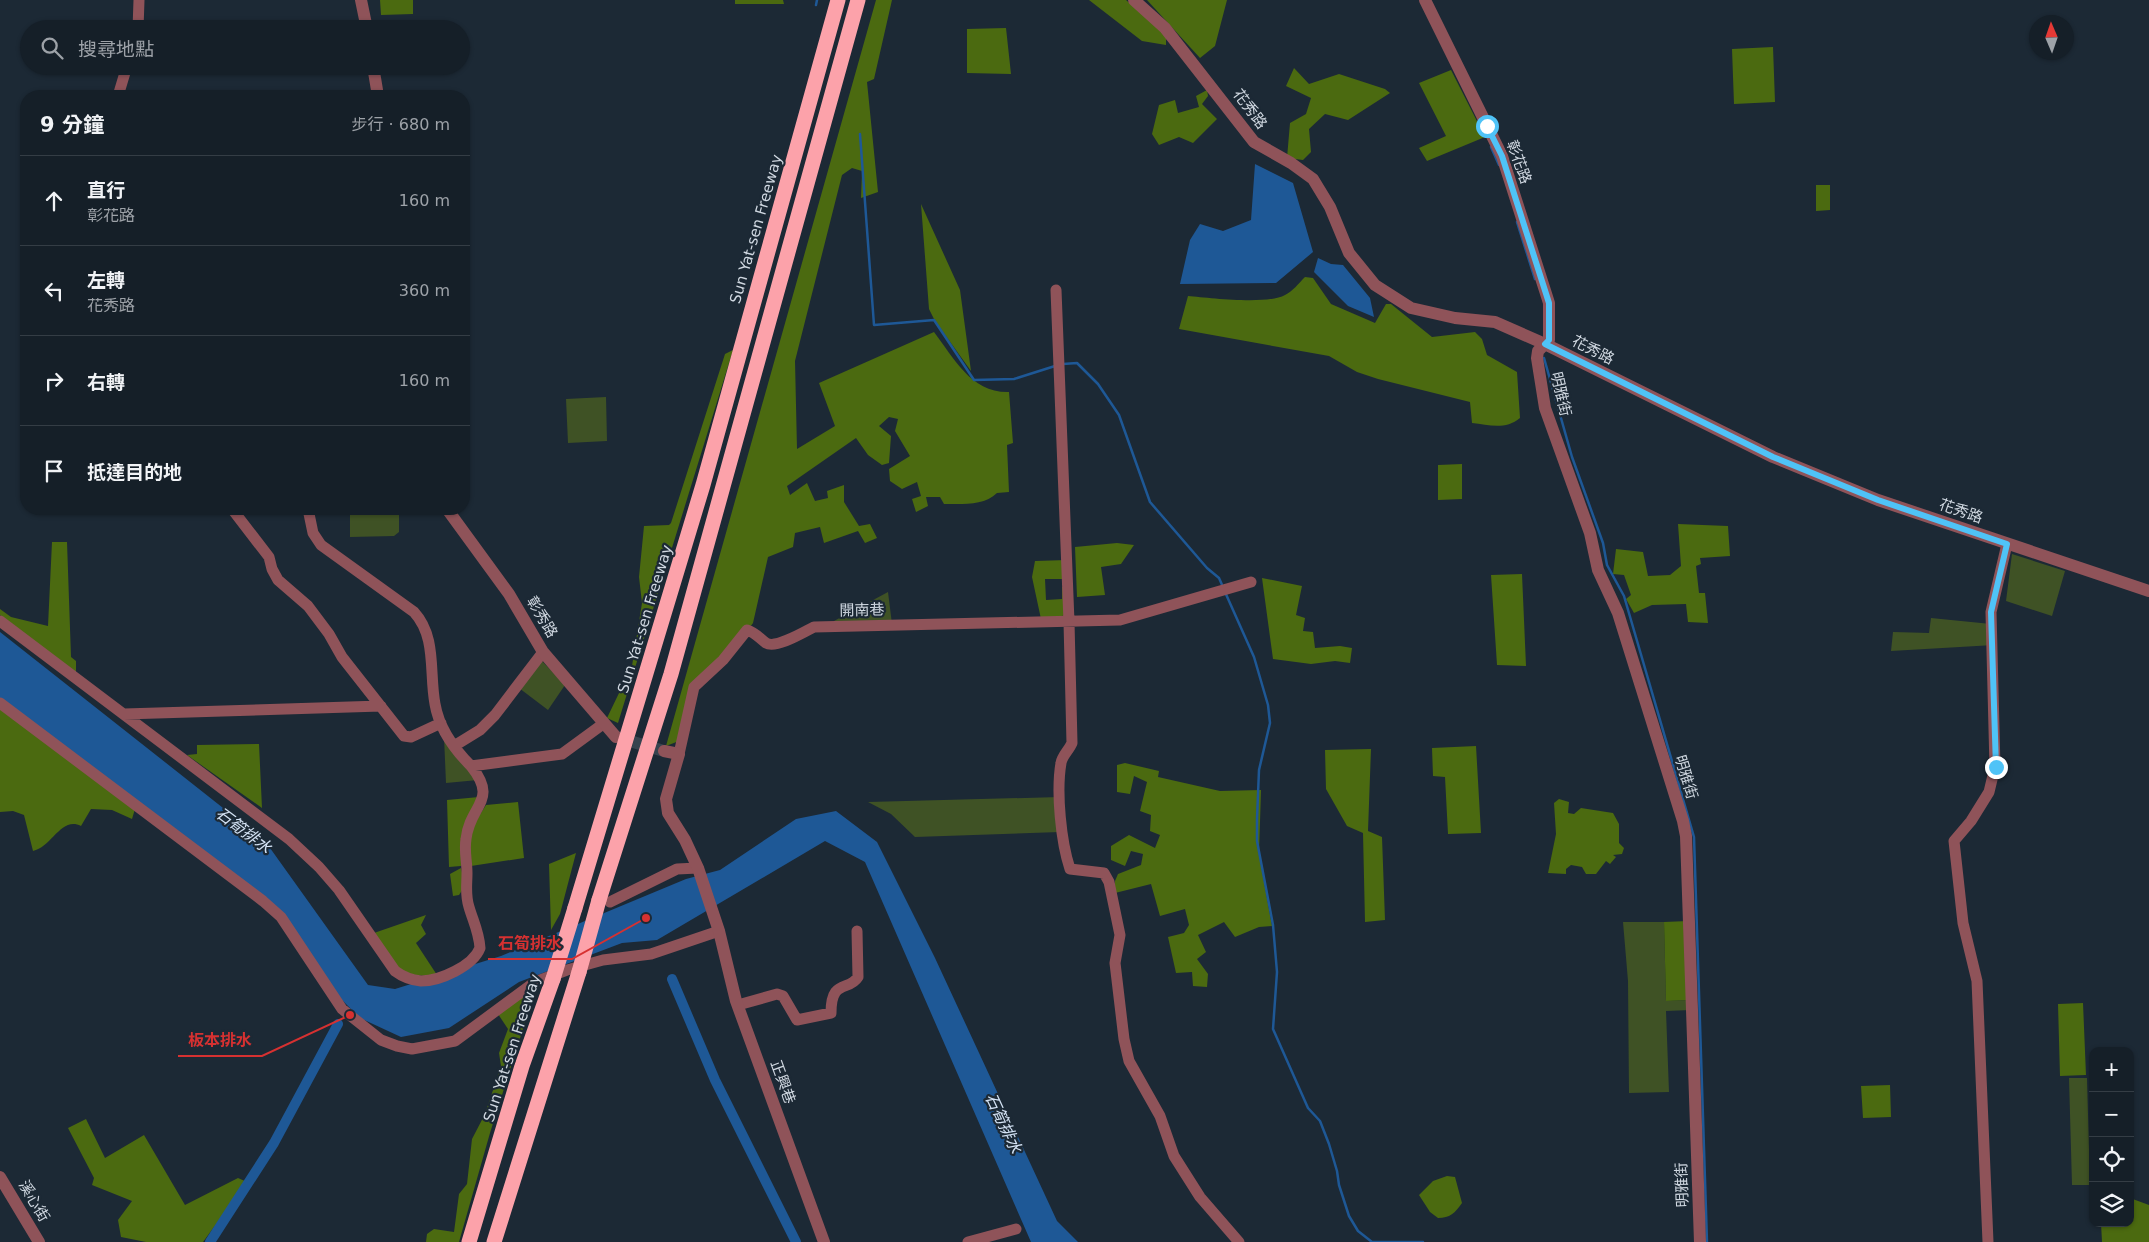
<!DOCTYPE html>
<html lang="zh-TW">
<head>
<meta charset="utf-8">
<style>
	:root { --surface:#151f28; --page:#222c34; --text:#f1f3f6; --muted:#9da2a8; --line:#343d45 }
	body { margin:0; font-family:"DejaVu Sans","Noto Sans TC",sans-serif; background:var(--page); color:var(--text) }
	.controls { position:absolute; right:15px; bottom:15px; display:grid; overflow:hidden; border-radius:10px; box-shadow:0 1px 4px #0004 }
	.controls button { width:45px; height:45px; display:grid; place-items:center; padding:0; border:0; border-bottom:1px solid var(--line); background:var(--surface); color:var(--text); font:25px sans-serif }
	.compass { position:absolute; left:2029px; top:15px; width:45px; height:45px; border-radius:50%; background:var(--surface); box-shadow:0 1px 4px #0004; rotate:358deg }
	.stop { position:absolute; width:15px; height:15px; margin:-11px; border:4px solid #4fc3f7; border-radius:50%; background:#fff }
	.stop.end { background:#4fc3f7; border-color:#fff; box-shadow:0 1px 5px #0008 }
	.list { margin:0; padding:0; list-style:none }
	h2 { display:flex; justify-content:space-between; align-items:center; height:65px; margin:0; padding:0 20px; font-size:21px }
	h2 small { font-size:16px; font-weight:400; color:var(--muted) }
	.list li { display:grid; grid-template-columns:32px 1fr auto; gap:15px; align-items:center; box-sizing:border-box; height:90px; padding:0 20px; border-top:1px solid var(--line) }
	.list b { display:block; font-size:19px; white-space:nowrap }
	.list p { margin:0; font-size:16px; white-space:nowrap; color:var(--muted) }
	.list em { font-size:16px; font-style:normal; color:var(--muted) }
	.icon { flex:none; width:28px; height:28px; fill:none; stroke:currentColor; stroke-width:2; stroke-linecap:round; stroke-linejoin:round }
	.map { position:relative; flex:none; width:2149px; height:1242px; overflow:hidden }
	.search { position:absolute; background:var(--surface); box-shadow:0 1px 4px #0004; left:20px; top:20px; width:450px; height:55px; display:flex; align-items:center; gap:12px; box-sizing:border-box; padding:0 18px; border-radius:28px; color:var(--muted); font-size:19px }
	.panel { position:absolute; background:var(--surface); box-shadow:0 1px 4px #0004; left:20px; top:90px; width:450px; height:425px; border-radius:20px }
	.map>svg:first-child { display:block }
	.green { fill:#3f5225 }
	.forest { fill:#4b6a10 }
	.water { fill:#1e5896 }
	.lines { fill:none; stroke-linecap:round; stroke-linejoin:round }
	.stream { stroke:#1e5896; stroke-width:2.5 }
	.canal { stroke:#1e5896; stroke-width:10 }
	.tertiary-tunnel { stroke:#37434f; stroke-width:12; stroke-dasharray:12 6; stroke-linecap:butt }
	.minor { stroke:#8f5359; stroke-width:11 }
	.tertiary { stroke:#8f5359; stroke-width:12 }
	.motorway { stroke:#fca2aa; stroke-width:15 }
	.motorway-bridge { stroke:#fca2aa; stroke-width:15 }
	.route { stroke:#4fc3f7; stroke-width:6 }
	.labels { text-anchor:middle; stroke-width:4.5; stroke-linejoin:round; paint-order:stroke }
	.street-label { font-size:15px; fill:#d0d8e1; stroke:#1c2935 }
	.water-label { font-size:16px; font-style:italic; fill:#d5e4f6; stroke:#1c2935 }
	.leader { fill:none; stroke:#d63131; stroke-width:2 }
	.callout-dot { fill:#d63131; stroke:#1c2935; stroke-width:2 }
	.callout-label { font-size:16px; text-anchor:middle; font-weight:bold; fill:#d63131; stroke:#1c2935; stroke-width:4.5; stroke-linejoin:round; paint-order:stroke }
</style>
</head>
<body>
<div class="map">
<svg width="2149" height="1242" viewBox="0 0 2149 1242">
	<rect width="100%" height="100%" fill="#1c2935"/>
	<path class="green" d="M606,397L607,441L568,443L566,399Z
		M350,509H399V532L394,536L350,537Z
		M2012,554L2065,571L2052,616L2006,601Z
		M888,592L892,624H833L834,621Z
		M1931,618L1991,624L1994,645L1891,651L1893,632L1929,633Z
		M541,660L565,685L548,710L519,688Z
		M444,737L478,780L446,783Z
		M1060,797V832L915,837L891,814L868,802Z
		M1623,922H1664L1666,1001L1690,1000L1691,1010L1666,1011L1669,1092L1629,1093L1628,981Z
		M2069,1078H2087L2090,1185H2072Z"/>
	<path class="forest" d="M380,0H413V14L381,15Z
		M735,0H783L784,4H735Z
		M876,0H892L874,79L867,82L878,192L861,198L862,171L852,168L842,175L795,361L797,449L835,426L819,383L934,332C954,358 971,393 1009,392L1013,443L1007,445L1009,492L997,493C984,506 961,504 944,504L940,497H926L928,506L916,512L912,499L921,496L917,482L902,489L890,481L889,469L910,456L895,431L898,419L889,417L879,426L891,436L889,463L882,465L868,455L856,438L787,486L790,495L807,483L815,501L828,498L827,491L844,485V502L859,526L870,524L877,538L865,543L858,531L824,543L820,527L795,533L793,547L768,557L753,623L734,649L694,688L679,741L666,746Z
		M1089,0H1126L1166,34V45L1142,41Z
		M1147,0H1227L1215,46L1200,58Z
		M1006,28L1011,74L967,73V29Z
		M1773,47L1775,102L1734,104L1732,49Z
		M1294,68L1309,84L1339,74L1385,89L1390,93L1348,120L1325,114L1309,129L1311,152L1303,160L1287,158L1290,123L1306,114L1311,98L1286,86Z
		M1451,70L1485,137L1427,161L1419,148L1446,136L1419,83Z
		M1207,90L1208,96L1202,104L1217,119L1193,143L1179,137L1159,145L1152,134L1159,105L1175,100L1178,113L1199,107L1196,96Z
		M1816,185H1830V210L1816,211Z
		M921,204L960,290L971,371L935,321L929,309Z
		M1305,277L1313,278L1331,304L1375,323L1386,304H1391L1432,337L1475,332L1482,339L1487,355L1517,372L1520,418C1506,430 1489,425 1472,423L1470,402L1378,379L1357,372L1329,356L1179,329L1188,296C1210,298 1267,305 1285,295C1292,292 1299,283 1305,277Z
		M733,350L618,723L607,718L632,666L642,603L639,577L644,526L669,525L671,523L725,354Z
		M1462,464V499L1438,500V465Z
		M1678,524L1728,526L1730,556L1700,558L1701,564L1696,566L1699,593H1705L1708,623L1688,622L1686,604L1652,605L1634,613L1626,599L1631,595L1624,575L1613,574L1616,549L1643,552L1648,576L1670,575L1681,566Z
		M52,542H67L71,657L76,661V673L0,615V609L11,617L48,626Z
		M1117,543L1134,545L1121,564L1101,567L1105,595L1077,597L1075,547Z
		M1067,560V579H1045L1046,600L1062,599V587L1067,586L1068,615L1041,619L1032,577L1035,561Z
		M1522,574L1526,666L1497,665L1491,575Z
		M1262,578L1302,586L1296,615L1305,618L1303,631L1313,632L1315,648L1340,646L1352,648L1350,663L1335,661L1311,664L1273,659Z
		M0,709L135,809L132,819L112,810L91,809L81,826C61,816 52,847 33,851L24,815L13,811L0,812Z
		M259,744L262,808L187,755L197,754V745Z
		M1476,746L1481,833L1448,834L1445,777L1433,776L1432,748Z
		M1371,749L1368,831L1382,837L1385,920L1365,922L1363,833L1347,826L1326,789L1325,750Z
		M1125,763L1159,771L1158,777L1220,791L1261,790L1259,854L1272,926L1259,927L1235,937L1224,922L1198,935L1206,952L1197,959L1208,974L1207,987L1193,986L1192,972L1176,973L1168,937L1184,933L1189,925L1185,909L1160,916L1151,884L1115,893V881L1118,874L1141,865L1143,854L1131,851L1125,866L1111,860V846L1129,835L1155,848L1160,835L1150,831L1151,815L1140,811L1147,782L1134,776L1130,794L1117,792V765Z
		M479,797L461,866L449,867L447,800Z
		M1559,799L1569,802L1568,813L1574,814L1581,808L1613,813L1619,824V843L1624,848L1622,854L1613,855L1616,857L1610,864L1606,861L1596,874H1586L1582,867L1571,865L1566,869V874L1548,873L1556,834L1554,803Z
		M518,802L524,858L471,866C462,844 474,823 486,805Z
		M576,853L560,914L551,930L549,864Z
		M461,868L465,886L459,895L453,896L450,874Z
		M426,915L421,925L426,934L416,943L437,975C396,979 395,964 374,933Z
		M1688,921L1690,1000L1666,1001L1664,922Z
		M532,989L534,994L490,1133L459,1242H426L427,1234L434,1229L454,1232L459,1194L467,1184L472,1139L485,1114L501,1066L499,1053L508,1029L498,1014Z
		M2083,1003L2086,1075L2060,1076L2058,1004Z
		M1890,1085L1891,1117L1863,1118L1861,1086Z
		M86,1119L105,1158L144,1135L185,1205L238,1178L247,1182L203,1242H146L121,1237L118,1220L132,1201L92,1185L94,1178L68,1128Z
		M1447,1176L1455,1177L1462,1203C1455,1213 1450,1218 1438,1218L1430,1212L1419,1195L1433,1181Z
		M2130,1198L2149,1205V1242H2102L2101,1223H2130Z"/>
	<path class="water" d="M1255,164L1293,183L1313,252L1276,283L1180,284L1190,240L1200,224L1223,231L1251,220Z
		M1318,258L1331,264L1343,265L1370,298L1374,317L1348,306L1314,272Z
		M0,632L265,841L368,985L395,989L501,956L686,879L720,870L796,819L836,811L877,842L935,958L1057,1221L1078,1242H1031L865,862L825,841L657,940L622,943L519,982L449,1028L401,1037L360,1018L342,1000L276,910L0,698Z"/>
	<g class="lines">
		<path class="stream" d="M816,5L817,0
			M860,134L874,325L934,320L974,380L1014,379L1055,366
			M1491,147L1499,165
			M1517,222L1535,279
			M1544,358L1572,457L1603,543L1607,565L1624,596L1694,837L1707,1242
			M1063,364L1077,363L1098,384L1119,415L1150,502L1207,568L1219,578L1223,587
			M1225,592L1254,657L1268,705L1270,723L1259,770L1257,819V841L1273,925L1277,972L1273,1029L1308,1108L1320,1121L1329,1144L1337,1171L1339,1185L1349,1216L1358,1231L1372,1242H1423"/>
		<path class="canal" d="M672,979L715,1080L796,1242
			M210,1242L274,1143L338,1024"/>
		<path class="tertiary-tunnel" d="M616,737L664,751"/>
		<path class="minor" d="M138,29L139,0
			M118,96L127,66
			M1056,290L1069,622L1072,743C1069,750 1062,756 1061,763C1056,792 1061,842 1070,869L1104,873L1109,882L1120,935L1115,963L1124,1039L1129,1061L1160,1116L1174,1156L1200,1197L1239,1242
			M232,509L269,557L272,569L278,580L308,606L329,634L342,657L404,736L411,737L441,723
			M308,509L313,533L321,545L414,612C437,637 429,673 435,704C439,728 454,749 471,766L562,754L603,724
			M0,621L289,839L319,867L339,890L395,971C403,977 411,980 421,981C440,981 473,966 480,948C479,932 473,921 469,907C465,895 467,885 467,873C467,861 464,851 466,839C470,804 499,801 471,766
			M0,703L263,901L281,917L342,1009L381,1040L397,1046L412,1049L455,1041L535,982L567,970L603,960L651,954L719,931
			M124,714L381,706
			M454,746L480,730L495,715L543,652
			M679,754L694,687L723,660L747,630C756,633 759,638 766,643C776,649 804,632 814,627L1120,620L1251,582
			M610,902L677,869L698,868
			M738,1005L777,994L783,996L797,1020L831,1013C831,978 849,992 858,977L857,931
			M968,1242L1016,1229
			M1988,1242L1977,981L1963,923L1954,841L1971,821L1989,792L1995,767L1991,612L2007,544"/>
		<path class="tertiary" d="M361,0L367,29
			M1134,0L1165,28L1254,142L1291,163L1313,179L1330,207L1349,253L1375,285L1411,308L1455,318L1495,322L1545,344L1773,457L1878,500L2149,591
			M1425,0L1502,156L1549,303V340L1538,351L1537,358L1545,408L1590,533L1598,570L1618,613L1683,821L1686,836L1700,1242
			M373,66L378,96
			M447,509L509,594L543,652L616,737
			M664,751L679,754L666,799L668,813L685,840L698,868L719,931L736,1001L824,1242
			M0,1177L39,1242"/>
		<path class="motorway" d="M599,900L671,674L858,0
			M575,908L703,485L838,0
			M469,1242L522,1066L553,979
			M494,1242L579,972"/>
		<path class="motorway-bridge" d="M579,972L599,900
			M553,979L575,908"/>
	</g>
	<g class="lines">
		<path class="route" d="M1487,126L1502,156L1549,303V340L1545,344L1773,457L1878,500L2007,544L1991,612L1996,767"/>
	</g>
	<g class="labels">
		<g class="street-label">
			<text transform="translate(1250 109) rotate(53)" y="5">花秀路</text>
			<text transform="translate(1519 162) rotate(70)" y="5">彰花路</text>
			<text transform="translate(756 229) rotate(-74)" y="5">Sun Yat-sen Freeway</text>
			<text transform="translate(1593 350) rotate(27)" y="5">花秀路</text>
			<text transform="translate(1561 394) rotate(77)" y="5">明雅街</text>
			<text transform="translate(1961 511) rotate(19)" y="5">花秀路</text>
			<text transform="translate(862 610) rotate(-1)" y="5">開南巷</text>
			<text transform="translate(542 617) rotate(59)" y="5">彰秀路</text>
			<text transform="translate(645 619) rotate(-73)" y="5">Sun Yat-sen Freeway</text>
			<text transform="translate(1686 777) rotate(73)" y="5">明雅街</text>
			<text transform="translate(512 1048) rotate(-72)" y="5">Sun Yat-sen Freeway</text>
			<text transform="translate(783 1082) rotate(70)" y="5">正興巷</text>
			<text transform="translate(1682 1185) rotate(-92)" y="5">明雅街</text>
			<text transform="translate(34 1201) rotate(59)" y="5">溪心街</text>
		</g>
		<g class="water-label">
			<text transform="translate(244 830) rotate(37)" y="6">石筍排水</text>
			<text transform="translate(1004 1123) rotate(65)" y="6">石筍排水</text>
		</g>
	</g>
	<path class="leader" d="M646 918L572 959H488M350 1015L262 1056H178"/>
	<g class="callout-dot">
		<circle cx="646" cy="918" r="5"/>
		<circle cx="350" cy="1015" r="5"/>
	</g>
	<g class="callout-label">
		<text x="530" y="949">石筍排水</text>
		<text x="220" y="1046">板本排水</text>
	</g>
</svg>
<div class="controls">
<button>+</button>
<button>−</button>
<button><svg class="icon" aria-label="locate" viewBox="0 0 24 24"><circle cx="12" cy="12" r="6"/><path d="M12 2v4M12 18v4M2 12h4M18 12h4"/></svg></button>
<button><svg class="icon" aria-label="layers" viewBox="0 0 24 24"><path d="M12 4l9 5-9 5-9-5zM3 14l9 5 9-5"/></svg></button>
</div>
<svg class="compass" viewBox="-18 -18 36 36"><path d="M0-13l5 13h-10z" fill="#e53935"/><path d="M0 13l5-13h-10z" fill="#9da2a8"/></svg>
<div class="stop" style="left:1487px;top:126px"></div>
<div class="stop end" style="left:1996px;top:767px"></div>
<div class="search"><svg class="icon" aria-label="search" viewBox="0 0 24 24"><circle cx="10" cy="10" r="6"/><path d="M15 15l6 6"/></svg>搜尋地點</div>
<section class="panel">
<h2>9 分鐘<small>步行 · 680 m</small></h2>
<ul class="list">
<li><svg class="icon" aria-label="ahead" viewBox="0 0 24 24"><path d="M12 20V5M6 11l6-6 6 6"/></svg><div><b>直行</b><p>彰花路</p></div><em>160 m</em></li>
<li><svg class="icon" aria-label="left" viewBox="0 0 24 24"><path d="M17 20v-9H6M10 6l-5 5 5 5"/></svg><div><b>左轉</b><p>花秀路</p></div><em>360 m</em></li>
<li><svg class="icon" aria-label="right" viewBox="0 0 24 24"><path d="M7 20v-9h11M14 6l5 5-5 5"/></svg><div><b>右轉</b></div><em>160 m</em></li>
<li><svg class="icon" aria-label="arrive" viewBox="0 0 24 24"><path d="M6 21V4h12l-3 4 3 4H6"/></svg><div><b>抵達目的地</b></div></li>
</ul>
</section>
</div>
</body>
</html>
